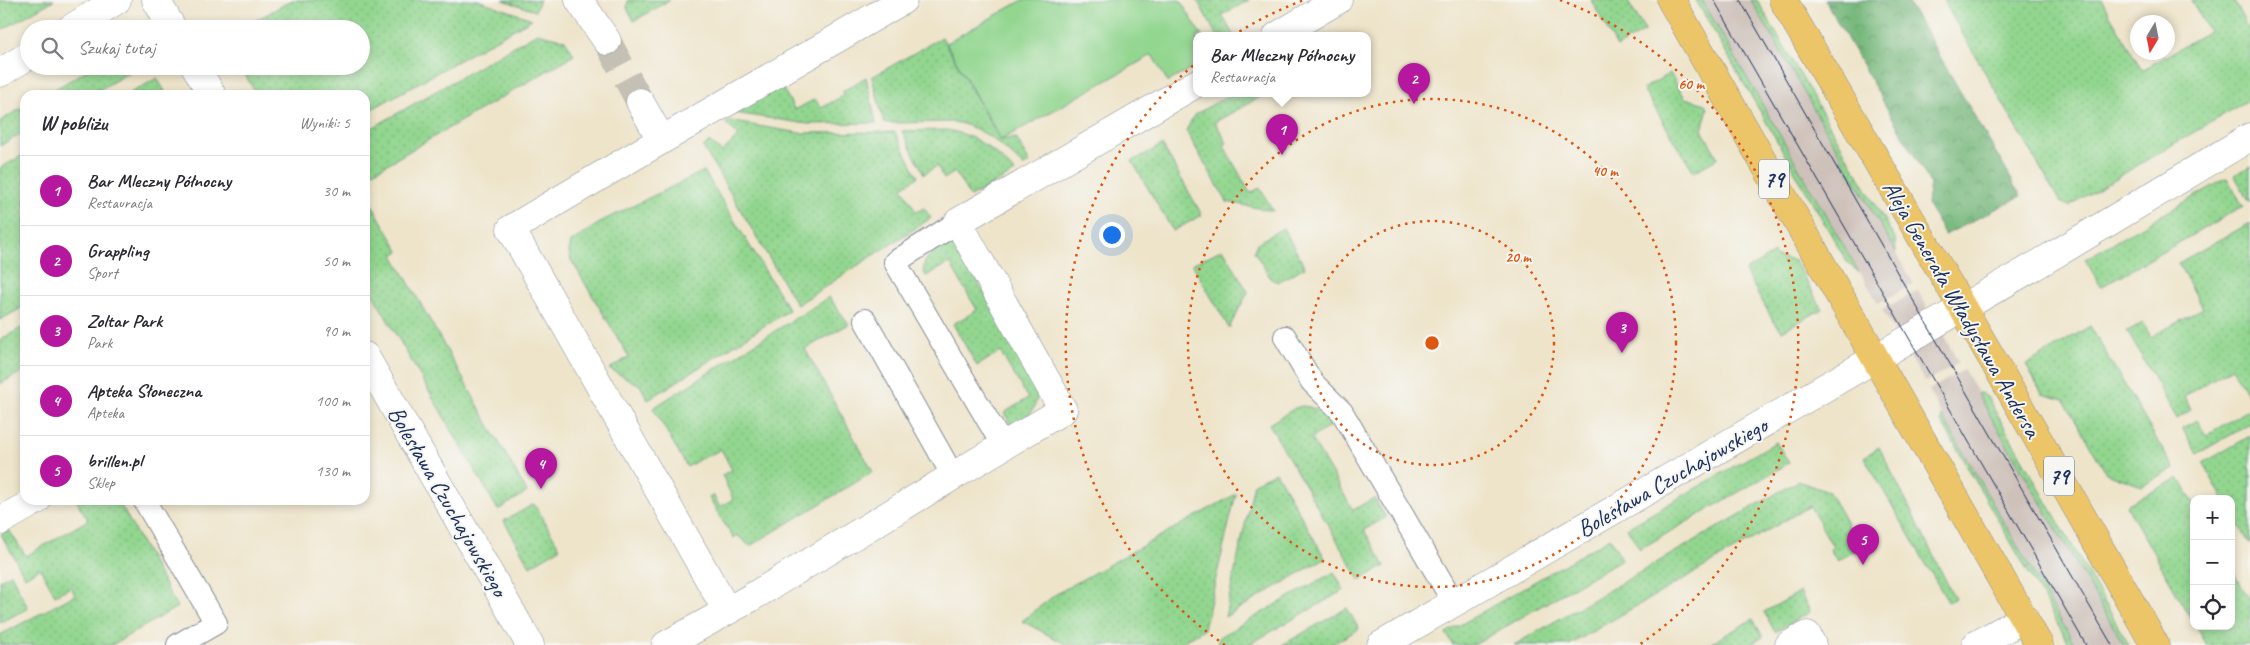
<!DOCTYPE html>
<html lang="pl">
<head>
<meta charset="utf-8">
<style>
	:root { --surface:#fff; --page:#f2f2f3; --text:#2b2b33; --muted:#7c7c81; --line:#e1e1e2; --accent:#b5179e }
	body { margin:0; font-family:Caveat,sans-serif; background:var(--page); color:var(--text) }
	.controls { position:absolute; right:15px; bottom:15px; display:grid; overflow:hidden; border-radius:10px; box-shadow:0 2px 8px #0003 }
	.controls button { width:45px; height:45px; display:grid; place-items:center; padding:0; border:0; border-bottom:1px solid var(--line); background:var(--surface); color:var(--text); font:25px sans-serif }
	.compass { position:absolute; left:2130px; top:15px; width:45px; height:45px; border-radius:50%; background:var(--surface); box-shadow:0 2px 8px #0003; rotate:190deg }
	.you { position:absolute; left:1111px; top:234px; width:18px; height:18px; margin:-12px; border:4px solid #fff; border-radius:50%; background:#1a73e8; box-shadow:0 0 0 8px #1a73e833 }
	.badge { display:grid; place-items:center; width:32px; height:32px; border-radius:50%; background:var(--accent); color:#fff; font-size:16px; font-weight:700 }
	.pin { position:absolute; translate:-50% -41px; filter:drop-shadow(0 1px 2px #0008) }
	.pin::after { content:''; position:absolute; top:26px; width:18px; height:15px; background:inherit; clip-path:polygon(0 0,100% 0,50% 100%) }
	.popup { position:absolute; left:1193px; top:32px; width:178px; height:65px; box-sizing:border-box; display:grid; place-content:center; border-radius:10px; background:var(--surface); filter:drop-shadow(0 1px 4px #0005); font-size:16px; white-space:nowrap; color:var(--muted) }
	.popup b { font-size:19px; color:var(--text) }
	.popup::after { content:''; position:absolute; left:50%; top:100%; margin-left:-10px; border:10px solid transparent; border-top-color:var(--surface) }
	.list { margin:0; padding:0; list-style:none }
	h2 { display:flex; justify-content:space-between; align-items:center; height:65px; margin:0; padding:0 20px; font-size:21px }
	h2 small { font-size:16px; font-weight:400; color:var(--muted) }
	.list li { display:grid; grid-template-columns:32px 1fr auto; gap:15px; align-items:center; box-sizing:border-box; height:70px; padding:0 20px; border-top:1px solid var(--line) }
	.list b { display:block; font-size:19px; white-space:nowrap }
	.list p { margin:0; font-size:16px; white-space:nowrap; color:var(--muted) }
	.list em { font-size:16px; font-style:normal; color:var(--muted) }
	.icon { flex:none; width:28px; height:28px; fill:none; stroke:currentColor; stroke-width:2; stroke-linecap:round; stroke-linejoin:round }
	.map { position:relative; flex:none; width:2250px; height:645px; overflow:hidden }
	.search { position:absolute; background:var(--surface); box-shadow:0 2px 8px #0003; left:20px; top:20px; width:350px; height:55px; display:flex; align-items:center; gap:12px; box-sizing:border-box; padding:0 18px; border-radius:28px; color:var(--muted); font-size:19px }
	.panel { position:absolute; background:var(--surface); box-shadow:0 2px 8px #0003; left:20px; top:90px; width:350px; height:415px; border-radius:15px }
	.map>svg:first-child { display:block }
	.industrial { fill:#cec1ba }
	.grass { fill:url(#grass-dots); stroke:#568276 }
	.forest { fill:url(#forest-crowns); stroke:#48736c }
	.park { fill:#92d68f; stroke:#568276 }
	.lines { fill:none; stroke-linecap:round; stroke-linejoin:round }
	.street-tunnel { stroke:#c4c0b4; stroke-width:28; stroke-dasharray:28 14; stroke-linecap:butt }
	.lane-casing { stroke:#848a94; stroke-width:24 }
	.street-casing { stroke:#848a94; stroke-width:29 }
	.primary-casing { stroke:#848a94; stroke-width:29 }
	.lane { stroke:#fff; stroke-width:22 }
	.street { stroke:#fff; stroke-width:28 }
	.primary { stroke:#edc569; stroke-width:28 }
	.tram { stroke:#1b2f5e; stroke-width:1 }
	.ring { fill:none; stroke:#de5710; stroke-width:2.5; stroke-dasharray:2.5 5 }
	.labels { text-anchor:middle; stroke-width:4; stroke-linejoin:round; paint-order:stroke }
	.shield { fill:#f6f6f2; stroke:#5d6b8a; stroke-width:1 }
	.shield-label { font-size:22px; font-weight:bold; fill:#1b2f5e }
	.street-label { font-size:24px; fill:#1b2f5e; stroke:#f6f6f2 }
	.centre { fill:#de5710; stroke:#f6f6f2; stroke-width:2.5 }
	.ring-label { font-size:15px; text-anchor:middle; font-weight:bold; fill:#de5710; stroke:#f6f6f2; stroke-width:4; stroke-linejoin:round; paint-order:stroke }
</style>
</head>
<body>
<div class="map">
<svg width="2250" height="645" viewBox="0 0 2250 645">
	<defs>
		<pattern id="grass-dots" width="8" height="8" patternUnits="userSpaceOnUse" patternTransform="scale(1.25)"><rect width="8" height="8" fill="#92d68f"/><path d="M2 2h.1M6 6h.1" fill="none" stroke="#7db87e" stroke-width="1.8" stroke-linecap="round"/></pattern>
		<pattern id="forest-crowns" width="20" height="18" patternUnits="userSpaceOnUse" patternTransform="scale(1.25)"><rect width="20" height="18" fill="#75b77a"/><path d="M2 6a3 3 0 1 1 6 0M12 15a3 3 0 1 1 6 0" fill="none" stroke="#5f9567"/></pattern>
	</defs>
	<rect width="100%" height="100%" fill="#f6f6f2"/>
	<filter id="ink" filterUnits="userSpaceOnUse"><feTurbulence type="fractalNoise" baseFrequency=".02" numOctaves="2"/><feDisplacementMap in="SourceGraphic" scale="10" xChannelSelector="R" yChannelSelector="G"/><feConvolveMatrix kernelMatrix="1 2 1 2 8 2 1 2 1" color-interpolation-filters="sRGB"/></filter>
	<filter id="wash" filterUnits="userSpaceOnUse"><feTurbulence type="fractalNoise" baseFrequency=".0096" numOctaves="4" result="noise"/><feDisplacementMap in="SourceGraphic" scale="20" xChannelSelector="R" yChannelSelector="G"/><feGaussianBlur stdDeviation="1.12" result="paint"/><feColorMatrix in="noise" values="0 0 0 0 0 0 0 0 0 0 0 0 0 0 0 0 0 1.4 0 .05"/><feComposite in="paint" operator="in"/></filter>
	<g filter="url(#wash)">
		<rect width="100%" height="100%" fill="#eee4ca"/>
		<path class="industrial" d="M1702,0H1751L1914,284L1878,303Z
			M1918,291L1959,363L1925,382L1882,310Z
			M1964,370L2124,645H2075L1942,416L1929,390Z"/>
		<path class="grass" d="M0,0H54L0,31Z
			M292,0H478L532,19L365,113V95H257L240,66H361V29H241Z
			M503,0H540L535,11Z
			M628,0H670L634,21L627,8Z
			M1197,0H1249L1222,15L1234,36H1217Z
			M1591,0H1627L1645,31L1617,47Z
			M1696,0H1702L1859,272L1848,264Z
			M1751,0H1757L1895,239L1896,252Z
			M1943,0H2101L2142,70L2209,31L2191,0H2233L2250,32V99L2069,206L2060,202Z
			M537,33L565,40L574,55L365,177V132Z
			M942,37L1000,140L1016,138L1030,163L1023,166C1003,146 983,127 954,122L884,123L872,77Z
			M94,66H127L130,72L90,95H45Z
			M1670,73L1685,98L1706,104L1708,108L1702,130L1718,158L1694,172L1643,89Z
			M866,77L876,123L808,124L734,113L779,82L795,110L815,99L821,108L843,96V91Z
			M157,78L167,95H127Z
			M1231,94H1258L1260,97L1215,122L1227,143L1224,146L1250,193L1260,188L1273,211L1227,202L1186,131L1194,115Z
			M25,106V131L0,146V121Z
			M728,121L800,133L895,132L918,177L902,187L916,212L924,208L931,218L797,305L703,147L710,142L722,152L739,135L726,124Z
			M947,130C976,135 995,151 1015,172L970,197L955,172L944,179L937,166L924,174L902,131Z
			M1162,145L1202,215L1173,231L1132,161Z
			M25,154V306L0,320V168Z
			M2250,166V202L2234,175Z
			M704,171L789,310L648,400L640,385L609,369L629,357L571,260L569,252L571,242L604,220Z
			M2227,178L2243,206L2101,287L2085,259Z
			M365,193L399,251L393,255L527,492L498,510L365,281Z
			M2250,223V399L2232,368L2184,396L2191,410L2177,419L2127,331L2143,323L2151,337L2203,308L2178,263Z
			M1283,228L1305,267L1278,282L1271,279L1254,251L1257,243Z
			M951,243L957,245L1037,387C1039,408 1029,416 1014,429L1004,413L1028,398L1000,352L977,366L953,324L977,310L950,263L926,276C916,260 939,248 951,243Z
			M1223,249L1248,292L1229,328L1192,264Z
			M1774,253L1776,257L1795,261L1822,309L1782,331L1774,322L1745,271Z
			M829,297L849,324L805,349L873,472L750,546L737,535L733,538L709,498L713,495L720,507L733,499L722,475L732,470L721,449L709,456L707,455L687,467L653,408Z
			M25,326V370L0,384V340Z
			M2090,326L2174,469L2142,486L2106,473L2064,400L2042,394L2026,365Z
			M1977,393H1981L1987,397L2129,645H2124Z
			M1302,406C1317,407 1324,414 1332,425L1311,438L1353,510L1374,498L1386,517L1364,530L1385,566L1360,580L1269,424L1295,408Z
			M2250,409V424L2197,454L2182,428L2197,420L2206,435Z
			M1942,416L2075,645H2070L1941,421Z
			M2250,436V545L2231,512V499H2223L2203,463Z
			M1776,442L1789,463L1640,549L1627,528Z
			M1879,447L1955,599L1948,602L1864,457Z
			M1276,472L1325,558L1225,617L1254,483Z
			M2179,478L2194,504V623L2126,505Z
			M1798,481L1829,492L1861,548L1837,561L1830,549L1833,547L1810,506L1569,645H1514Z
			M1236,494L1204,629L1177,645H1067L1022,621L1056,594Z
			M76,500H118L177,607L112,645H0V635L75,595L71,587L55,595L40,568L25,577L1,534L9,530L26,556L88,520Z
			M534,504L560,548L530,566L504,521Z
			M1610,538L1622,559L1474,645H1453L1446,633Z
			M2231,568L2250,600V645H2207L2196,626H2231Z
			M1334,572L1344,590L1248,645H1217L1219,637Z
			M11,574L28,608L0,623V580Z
			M1800,592L1810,612L1775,632L1764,612Z
			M1347,608L1359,629L1331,645H1282Z
			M1753,619L1763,637L1750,645H1708Z"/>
		<path class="forest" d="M1825,0H1907L2021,196L1945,235L1927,204L1930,183Z"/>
		<path class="park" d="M1023,0H1180L1202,36H1197V65L1168,82L1152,55L1001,140L946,43Z"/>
	</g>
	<g filter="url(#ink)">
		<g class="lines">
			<path class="street-tunnel" d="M607,41L640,102"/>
			<defs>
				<path id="lane" d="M958,222L895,262L1003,446
					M865,320L953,476
					M1285,337L1312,382L1342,412L1454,603
					M144,500L216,623L178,645"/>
				<path id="street" d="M156,0L173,29
					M579,0L607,41
					M70,29L117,0
					M1277,36L1338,0
					M195,66L212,95
					M0,73L29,55
					M640,102L661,139
					M365,356L530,645
					M0,521L37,500
					M727,611L511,229C640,151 772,77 903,0
					M666,645L747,600L1063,410L958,222L1197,83
					M1381,645L2064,249L2250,137
					M1789,645L1807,635L1812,645
					M1976,645L2024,618"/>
				<path id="primary" d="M1671,0L2039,645
					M1783,0L1997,367L2155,645"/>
			</defs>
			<use href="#lane" class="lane-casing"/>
			<use href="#street" class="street-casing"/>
			<use href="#primary" class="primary-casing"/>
			<use href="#lane" class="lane"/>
			<use href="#street" class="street"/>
			<use href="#primary" class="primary"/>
			<path class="tram" d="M1714,0L2086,645
				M1740,0L2112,645"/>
		</g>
	</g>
	<g class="ring">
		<circle cx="1432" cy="343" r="122"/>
		<circle cx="1432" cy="343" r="244"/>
		<path d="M1225 645A366 366 0 0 1 1304 0M1560 0A366 366 0 0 1 1639 645"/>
	</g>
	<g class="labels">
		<g class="shield">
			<rect x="1759" y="159.5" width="30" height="39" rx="4"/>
			<rect x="2044" y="456.5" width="30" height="39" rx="4"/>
		</g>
		<g class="shield-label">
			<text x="1774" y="187">79</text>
			<text x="2059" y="484">79</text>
		</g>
		<g class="street-label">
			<text transform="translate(1962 309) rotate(60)" y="8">Aleja Generała Władysława Andersa</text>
			<text transform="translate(1672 477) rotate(-30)" y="8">Bolesława Czuchajowskiego</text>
			<text transform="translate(448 501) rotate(60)" y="8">Bolesława Czuchajowskiego</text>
		</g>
	</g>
	<circle cx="1432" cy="343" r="8" class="centre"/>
	<g class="ring-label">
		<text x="1691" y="89">60 m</text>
		<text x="1605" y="176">40 m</text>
		<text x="1518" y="262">20 m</text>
	</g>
</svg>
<div class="controls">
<button>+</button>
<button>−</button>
<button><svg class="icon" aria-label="locate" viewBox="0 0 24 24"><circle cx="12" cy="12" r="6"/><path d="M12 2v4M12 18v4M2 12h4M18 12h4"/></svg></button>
</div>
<svg class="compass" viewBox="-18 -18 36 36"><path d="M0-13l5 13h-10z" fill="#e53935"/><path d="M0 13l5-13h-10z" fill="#7c7c81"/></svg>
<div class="you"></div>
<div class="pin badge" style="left:1282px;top:155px">1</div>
<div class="popup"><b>Bar Mleczny Północny</b>Restauracja</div>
<div class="pin badge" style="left:1414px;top:104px">2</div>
<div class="pin badge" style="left:1622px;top:353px">3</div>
<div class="pin badge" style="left:541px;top:489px">4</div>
<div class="pin badge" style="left:1863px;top:565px">5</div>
<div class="search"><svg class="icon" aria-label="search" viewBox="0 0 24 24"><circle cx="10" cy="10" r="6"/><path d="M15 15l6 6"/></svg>Szukaj tutaj</div>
<section class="panel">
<h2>W pobliżu<small>Wyniki: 5</small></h2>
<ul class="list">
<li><span class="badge">1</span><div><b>Bar Mleczny Północny</b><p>Restauracja</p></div><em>30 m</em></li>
<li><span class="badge">2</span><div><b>Grappling</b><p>Sport</p></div><em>50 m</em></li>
<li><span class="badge">3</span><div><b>Zoltar Park</b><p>Park</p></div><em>90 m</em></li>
<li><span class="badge">4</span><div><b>Apteka Słoneczna</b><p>Apteka</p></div><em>100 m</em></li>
<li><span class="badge">5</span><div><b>brillen.pl</b><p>Sklep</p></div><em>130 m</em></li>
</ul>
</section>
</div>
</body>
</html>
